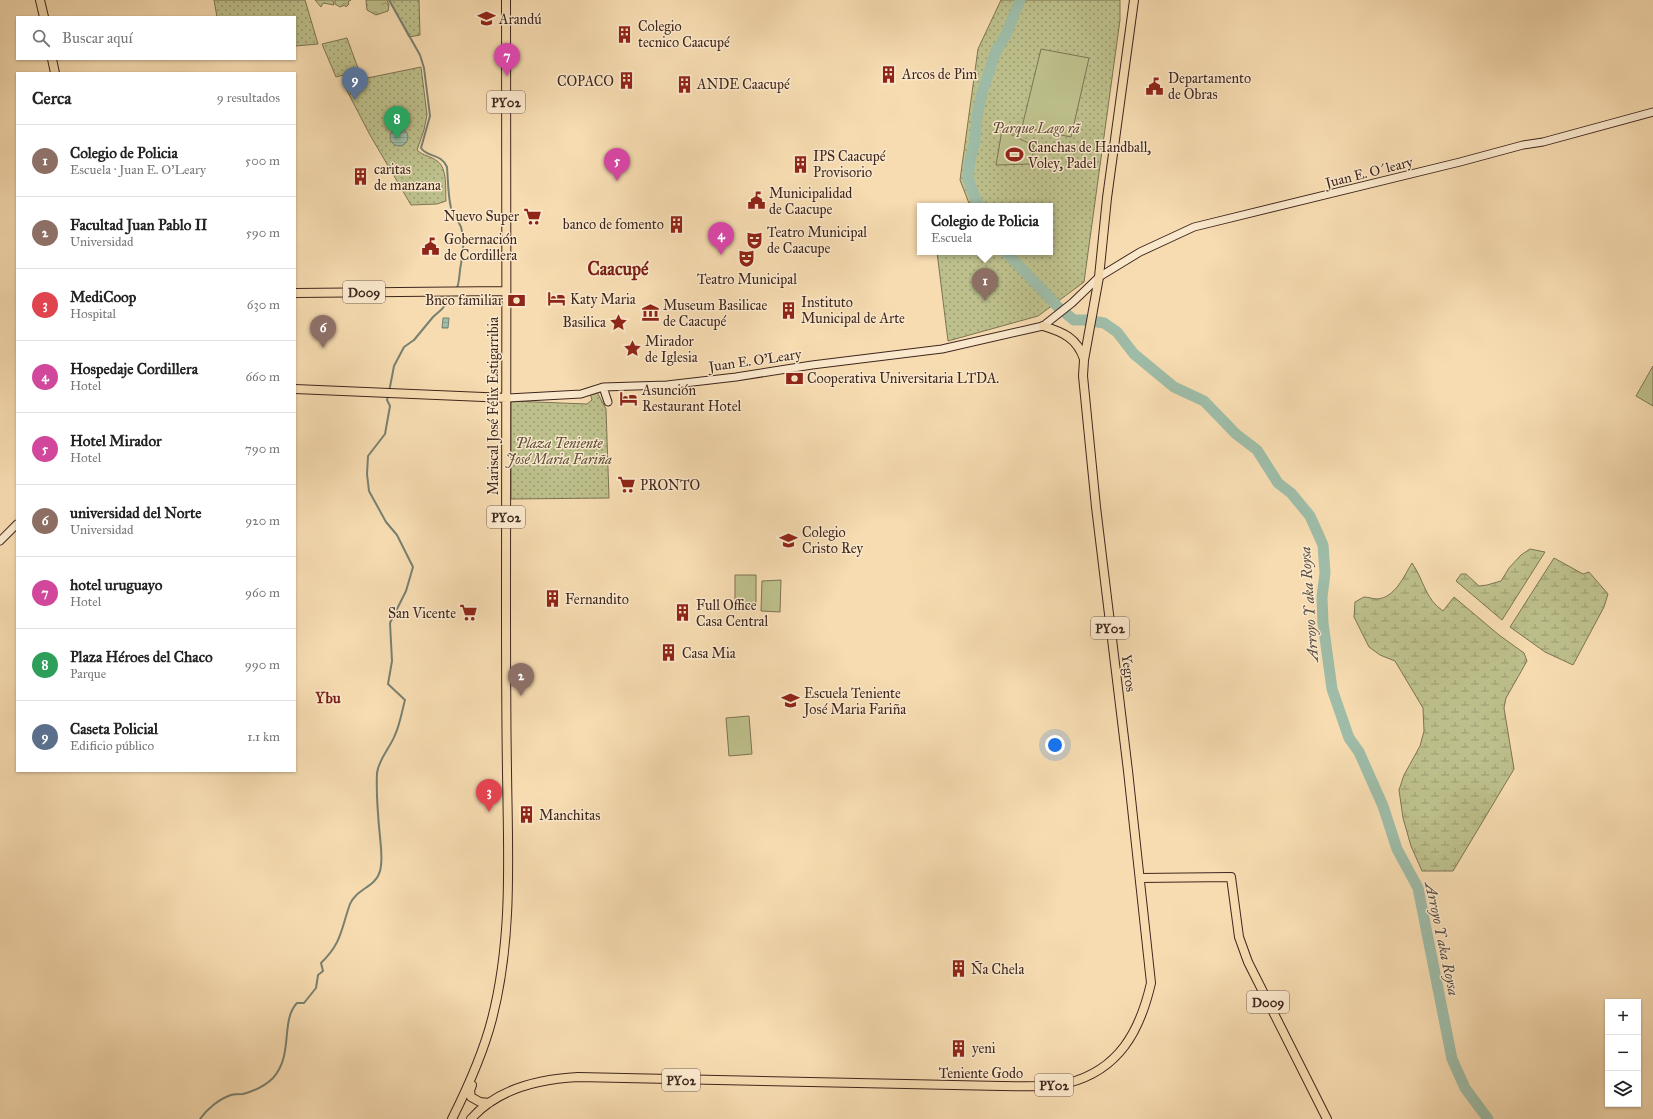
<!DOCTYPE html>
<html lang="es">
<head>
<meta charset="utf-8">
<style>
	:root { --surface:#fff; --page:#f2f2f2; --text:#222; --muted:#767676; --line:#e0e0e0; --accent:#8f2418 }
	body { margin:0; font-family:"IM FELL Great Primer",serif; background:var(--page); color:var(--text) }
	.controls { position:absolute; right:12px; bottom:12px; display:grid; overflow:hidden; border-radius:0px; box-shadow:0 1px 3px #0004 }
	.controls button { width:36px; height:36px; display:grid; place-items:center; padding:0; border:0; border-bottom:1px solid var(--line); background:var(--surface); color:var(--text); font:20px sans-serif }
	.you { position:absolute; left:1055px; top:745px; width:14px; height:14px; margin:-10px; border:3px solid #fff; border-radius:50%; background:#1a73e8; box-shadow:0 0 0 6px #1a73e833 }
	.badge { display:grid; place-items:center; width:26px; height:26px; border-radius:50%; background:var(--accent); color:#fff; font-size:13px; font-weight:700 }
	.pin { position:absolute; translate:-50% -33px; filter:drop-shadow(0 1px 2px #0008) }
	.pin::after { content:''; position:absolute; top:21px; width:14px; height:12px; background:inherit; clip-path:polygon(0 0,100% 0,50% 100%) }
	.popup { position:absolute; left:917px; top:203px; width:136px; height:52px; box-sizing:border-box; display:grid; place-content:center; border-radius:0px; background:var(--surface); filter:drop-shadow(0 1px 3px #0005); font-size:13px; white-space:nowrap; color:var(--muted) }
	.popup b { font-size:15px; color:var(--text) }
	.popup::after { content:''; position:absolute; left:50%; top:100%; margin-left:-8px; border:8px solid transparent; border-top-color:var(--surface) }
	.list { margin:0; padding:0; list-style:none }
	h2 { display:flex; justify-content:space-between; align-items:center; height:52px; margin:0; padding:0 16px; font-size:17px }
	h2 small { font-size:13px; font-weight:400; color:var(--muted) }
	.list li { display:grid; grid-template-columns:26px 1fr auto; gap:12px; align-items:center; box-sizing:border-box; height:72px; padding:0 16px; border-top:1px solid var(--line) }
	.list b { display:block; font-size:15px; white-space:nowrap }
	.list p { margin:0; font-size:13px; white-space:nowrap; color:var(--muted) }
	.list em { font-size:13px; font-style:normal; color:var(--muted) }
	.icon { flex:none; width:22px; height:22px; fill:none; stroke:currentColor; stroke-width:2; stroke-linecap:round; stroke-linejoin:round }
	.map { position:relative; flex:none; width:1653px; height:1119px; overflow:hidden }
	.search { position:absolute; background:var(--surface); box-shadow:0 1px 3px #0004; left:16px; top:16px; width:280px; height:44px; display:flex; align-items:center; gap:10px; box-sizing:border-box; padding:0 14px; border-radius:0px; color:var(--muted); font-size:15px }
	.panel { position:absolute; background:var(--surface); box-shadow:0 1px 3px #0004; left:16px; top:72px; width:280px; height:700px; border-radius:0px }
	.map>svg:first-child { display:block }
	.forest { fill:url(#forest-crowns); stroke:#7e7354 }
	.wetland { fill:url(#wetland-marsh); stroke:#7e7354 }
	.park { fill:url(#park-dots); stroke:#7e7354 }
	.garden { fill:#bdc08c; stroke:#7e7354 }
	.water { fill:url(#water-rules); stroke:#788070 }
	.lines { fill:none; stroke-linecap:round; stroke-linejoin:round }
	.stream { stroke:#788070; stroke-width:2 }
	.river { stroke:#9ebca8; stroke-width:11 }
	.secondary-casing { stroke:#3f261d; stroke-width:9 }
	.primary-casing { stroke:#3f261d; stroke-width:10 }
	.secondary { stroke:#fae8cc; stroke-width:7 }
	.primary { stroke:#f7dcb1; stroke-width:8 }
	.labels { text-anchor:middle; stroke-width:3; stroke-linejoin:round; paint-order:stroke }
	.shield { fill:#fae8cc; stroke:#776052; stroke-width:1 }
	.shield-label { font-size:13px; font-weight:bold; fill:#3f261d }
	.poi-label { font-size:14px; fill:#3f261d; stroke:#fae8cc; text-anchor:start }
	.park-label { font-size:14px; font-style:italic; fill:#5e4c39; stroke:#fae8cc }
	.street-label { font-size:14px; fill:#3f261d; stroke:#fae8cc }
	.water-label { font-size:15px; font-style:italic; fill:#574c40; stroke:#fae8cc }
	.neighbourhood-label { font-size:15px; font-weight:bold; fill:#7a1f14; stroke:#fae8cc }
	.district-label { font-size:18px; font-weight:bold; fill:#7a1f14; stroke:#fae8cc }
</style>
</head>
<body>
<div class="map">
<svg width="1653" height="1119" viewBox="0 0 1653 1119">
	<defs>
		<pattern id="forest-crowns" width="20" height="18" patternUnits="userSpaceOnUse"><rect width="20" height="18" fill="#bdc08c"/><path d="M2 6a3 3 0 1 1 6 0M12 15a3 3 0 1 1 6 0" fill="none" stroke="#9b9c72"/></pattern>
		<pattern id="wetland-marsh" width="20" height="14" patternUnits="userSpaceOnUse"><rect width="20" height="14" fill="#bdc08c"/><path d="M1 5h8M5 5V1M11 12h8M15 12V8" fill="none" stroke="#9b9c72"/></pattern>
		<pattern id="park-dots" width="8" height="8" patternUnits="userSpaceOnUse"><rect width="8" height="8" fill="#bdc08c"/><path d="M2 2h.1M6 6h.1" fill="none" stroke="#9b9c72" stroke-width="1.8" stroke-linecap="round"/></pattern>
		<pattern id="water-rules" width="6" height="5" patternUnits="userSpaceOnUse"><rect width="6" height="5" fill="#9ebca8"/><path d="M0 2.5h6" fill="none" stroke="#89a190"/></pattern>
	</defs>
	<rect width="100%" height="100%" fill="#f7dcb1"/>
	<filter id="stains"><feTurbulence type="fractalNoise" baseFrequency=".005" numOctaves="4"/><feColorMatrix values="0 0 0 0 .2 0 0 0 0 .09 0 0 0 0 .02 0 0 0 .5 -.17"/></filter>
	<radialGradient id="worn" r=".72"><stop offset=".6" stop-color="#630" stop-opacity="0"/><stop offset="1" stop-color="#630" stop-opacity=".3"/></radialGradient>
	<path class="forest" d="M315,0H333L334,5L323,3L321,7Z
		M335,0H351L348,2L349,4L346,7L345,5L340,7L335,4Z
		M366,0H387L389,5L388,11L376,15L367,10Z"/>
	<path class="wetland" d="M1530,549L1545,552L1502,620L1456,581L1461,574H1466L1479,586L1487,585L1501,581L1509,568L1521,555Z
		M1554,558L1583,574L1589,572L1608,594L1604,607L1573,665L1545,652L1510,627Z
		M1412,563C1424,580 1425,599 1443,611L1454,597L1499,635L1524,653L1527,661L1506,698L1504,708L1514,769L1453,871H1422L1411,846L1403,818L1399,790L1404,775L1420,746L1424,731L1423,708L1395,661L1380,655L1369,647L1354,617L1355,602L1364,597C1368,597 1373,599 1377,599C1395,598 1404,576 1412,563Z"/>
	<path class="park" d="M214,0H305L318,44L295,46V17H217Z
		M389,0H419L420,35L409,37Z
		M1001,0H1120V20L1084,282L1038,316L948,341L937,252H1050V206H970L960,180L978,49Z
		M347,38L359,71L336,77L322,44Z
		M421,67L427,115L424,130L417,150C423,156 431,156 437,161C448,168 445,190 446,201L437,204L411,205L370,135L343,83Z
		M597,392L606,409L609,498L511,499V401L587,404L592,400L590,393Z"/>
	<path class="garden" d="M1041,49L1089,58L1071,137L1022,127Z
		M1002,130L1034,146L1031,164L996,165Z
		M1653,366V406L1636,396Z
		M735,575H756V607L735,606Z
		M781,580L780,612L761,611L762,581Z
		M749,716L752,754L729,756L726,718Z"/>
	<path class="water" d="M390 137a9 9 0 1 1 18 0a9 9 0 1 1-18 0Z
		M443,318H449L448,328H442Z"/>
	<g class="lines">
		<path class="stream" d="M389,0L420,55L424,68L430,116L421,148C428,158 441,153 447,167C448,180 448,195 451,208C453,215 458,220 461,227C465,240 463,251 461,264C459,273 460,280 457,288
			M389,392L394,366L404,347L414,340L433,317L442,309L454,294
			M200,1119C207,1109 219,1099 231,1095C235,1094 240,1094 243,1094C254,1091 266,1085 273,1078C294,1055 280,1021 297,1003H304L316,988L318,975L323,971L321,963C342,943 341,929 350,904C356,889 376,887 380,871C383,860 381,848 380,837C378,817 376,794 377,773C379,758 390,748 395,735C400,724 402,711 405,700L388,684L392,661L390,623L406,591L413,567L397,535L386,522L369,491L367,474L368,456L385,434L390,406L387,400L388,396"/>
		<path class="river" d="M979,206L972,190L968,177L970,161L975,141L977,116L982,93L996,51L1006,35L1020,0
			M1006,252L1059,308L1074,320H1085L1104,323L1117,332L1134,354L1174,387L1204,401L1236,434L1257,450L1278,483L1291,493L1310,516L1323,545L1325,573L1322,597L1323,623L1332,689L1349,738L1359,752L1383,806L1397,849L1418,888L1452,1059L1465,1088L1488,1119"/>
		<defs>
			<path id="secondary" d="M603,387L608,402
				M507,398L581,394L603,387L667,385L736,377L812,365L942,349L1043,326L1072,303L1099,277L1140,252L1194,227L1460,162L1523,145L1543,142L1653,112
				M0,541L17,524"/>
			<path id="primary" d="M40,0L44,17
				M52,59L55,73
				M295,293L505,291
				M1043,326C1063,332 1077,338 1084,359
				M295,389L507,398
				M1140,878L1231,877L1239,937L1248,962L1327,1119
				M472,1085L470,1091L471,1097L480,1102L489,1103
				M452,1119C468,1087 483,1054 492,1019C513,938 508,854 507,771C506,711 506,650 506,590C506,393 507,197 506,0
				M471,1119C498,1088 539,1079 578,1077L1001,1086C1023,1086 1047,1088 1068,1083C1119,1070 1140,1031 1151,983L1128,771L1096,507L1083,376L1084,360L1099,277L1107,198L1134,0"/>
		</defs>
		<use href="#secondary" class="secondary-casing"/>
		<use href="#primary" class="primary-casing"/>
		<use href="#secondary" class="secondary"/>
		<use href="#primary" class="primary"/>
	</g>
	<defs>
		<symbol id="university-bare" viewBox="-9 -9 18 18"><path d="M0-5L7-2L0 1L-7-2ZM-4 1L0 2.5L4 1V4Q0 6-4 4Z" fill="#8f2418" stroke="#fae8cc" stroke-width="2.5" paint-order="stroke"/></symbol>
		<symbol id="building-bare" viewBox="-9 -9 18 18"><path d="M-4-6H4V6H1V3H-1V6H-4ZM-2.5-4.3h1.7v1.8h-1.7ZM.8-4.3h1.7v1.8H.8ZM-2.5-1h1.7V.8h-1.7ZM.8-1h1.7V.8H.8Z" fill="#8f2418" stroke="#fae8cc" stroke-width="2.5" paint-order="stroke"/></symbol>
		<symbol id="civic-bare" viewBox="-9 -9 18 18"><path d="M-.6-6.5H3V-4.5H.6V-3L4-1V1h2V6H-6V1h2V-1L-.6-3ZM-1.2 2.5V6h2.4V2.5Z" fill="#8f2418" stroke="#fae8cc" stroke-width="2.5" paint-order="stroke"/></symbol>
		<symbol id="stadium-bare" viewBox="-9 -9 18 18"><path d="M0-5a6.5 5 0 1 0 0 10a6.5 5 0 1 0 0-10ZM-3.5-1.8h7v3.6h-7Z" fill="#8f2418" stroke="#fae8cc" stroke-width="2.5" paint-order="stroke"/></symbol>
		<symbol id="supermarket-bare" viewBox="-9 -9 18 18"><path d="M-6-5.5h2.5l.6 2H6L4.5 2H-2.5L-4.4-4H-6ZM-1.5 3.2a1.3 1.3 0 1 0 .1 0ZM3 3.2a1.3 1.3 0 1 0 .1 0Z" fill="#8f2418" stroke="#fae8cc" stroke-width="2.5" paint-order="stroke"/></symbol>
		<symbol id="theatre-bare" viewBox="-9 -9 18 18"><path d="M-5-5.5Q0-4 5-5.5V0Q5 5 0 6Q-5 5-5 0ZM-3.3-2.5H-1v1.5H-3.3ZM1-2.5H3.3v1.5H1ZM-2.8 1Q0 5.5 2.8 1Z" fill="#8f2418" stroke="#fae8cc" stroke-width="2.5" paint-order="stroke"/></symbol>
		<symbol id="hotel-bare" viewBox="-9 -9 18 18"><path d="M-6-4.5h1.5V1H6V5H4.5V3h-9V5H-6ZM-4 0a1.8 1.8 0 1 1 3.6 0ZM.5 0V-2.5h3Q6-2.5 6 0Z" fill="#8f2418" stroke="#fae8cc" stroke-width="2.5" paint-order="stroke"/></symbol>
		<symbol id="bank-bare" viewBox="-9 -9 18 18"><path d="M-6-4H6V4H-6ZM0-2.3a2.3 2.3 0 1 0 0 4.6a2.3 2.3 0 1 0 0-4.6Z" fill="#8f2418" stroke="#fae8cc" stroke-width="2.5" paint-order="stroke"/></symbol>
		<symbol id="museum-bare" viewBox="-9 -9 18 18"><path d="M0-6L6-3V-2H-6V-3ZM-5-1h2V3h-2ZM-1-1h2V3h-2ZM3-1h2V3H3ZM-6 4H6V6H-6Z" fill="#8f2418" stroke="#fae8cc" stroke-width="2.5" paint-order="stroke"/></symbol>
		<symbol id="sight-bare" viewBox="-9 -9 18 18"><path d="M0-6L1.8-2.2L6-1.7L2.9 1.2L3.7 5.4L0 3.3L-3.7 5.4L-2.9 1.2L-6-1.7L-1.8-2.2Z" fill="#8f2418" stroke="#fae8cc" stroke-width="2.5" paint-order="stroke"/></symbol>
		<symbol id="school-bare" viewBox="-9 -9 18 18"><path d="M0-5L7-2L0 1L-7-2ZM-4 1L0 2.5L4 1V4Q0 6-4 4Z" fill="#8f2418" stroke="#fae8cc" stroke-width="2.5" paint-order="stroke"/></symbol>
	</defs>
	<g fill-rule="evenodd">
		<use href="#university-bare" x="474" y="6" width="25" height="25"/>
		<use href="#building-bare" x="612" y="22" width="25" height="25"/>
		<use href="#building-bare" x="876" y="62" width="25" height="25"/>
		<use href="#building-bare" x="614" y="68" width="25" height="25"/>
		<use href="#building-bare" x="672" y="72" width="25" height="25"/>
		<use href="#civic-bare" x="1142" y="74" width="25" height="25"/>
		<use href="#stadium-bare" x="1002" y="142" width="25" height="25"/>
		<use href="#building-bare" x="788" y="152" width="25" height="25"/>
		<use href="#building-bare" x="348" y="164" width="25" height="25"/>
		<use href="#civic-bare" x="744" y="188" width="25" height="25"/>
		<use href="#supermarket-bare" x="520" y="204" width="25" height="25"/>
		<use href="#building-bare" x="664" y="212" width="25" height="25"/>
		<use href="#theatre-bare" x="742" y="228" width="25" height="25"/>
		<use href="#civic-bare" x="418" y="234" width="25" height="25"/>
		<use href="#theatre-bare" x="734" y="246" width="25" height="25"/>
		<use href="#hotel-bare" x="544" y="286" width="25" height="25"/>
		<use href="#bank-bare" x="504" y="288" width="25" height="25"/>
		<use href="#building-bare" x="776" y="298" width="25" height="25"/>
		<use href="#museum-bare" x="638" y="300" width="25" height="25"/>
		<use href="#sight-bare" x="606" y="310" width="25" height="25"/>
		<use href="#sight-bare" x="620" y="336" width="25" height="25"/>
		<use href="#bank-bare" x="782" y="366" width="25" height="25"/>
		<use href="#hotel-bare" x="616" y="386" width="25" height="25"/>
		<use href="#supermarket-bare" x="614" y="472" width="25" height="25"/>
		<use href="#school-bare" x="776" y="528" width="25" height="25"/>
		<use href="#building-bare" x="540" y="586" width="25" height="25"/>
		<use href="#supermarket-bare" x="456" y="600" width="25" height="25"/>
		<use href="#building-bare" x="670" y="600" width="25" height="25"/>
		<use href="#building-bare" x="656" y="640" width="25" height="25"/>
		<use href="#school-bare" x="778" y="688" width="25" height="25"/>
		<use href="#building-bare" x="514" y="802" width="25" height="25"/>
		<use href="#building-bare" x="946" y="956" width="25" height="25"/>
		<use href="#building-bare" x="946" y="1036" width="25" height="25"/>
	</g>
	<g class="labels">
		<g class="shield">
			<rect x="487" y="91" width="38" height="22" rx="3"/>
			<rect x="343" y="281" width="42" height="22" rx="3"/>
			<rect x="487" y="506" width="38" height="22" rx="3"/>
			<rect x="1091" y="617" width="38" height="22" rx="3"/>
			<rect x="1247" y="991" width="42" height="22" rx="3"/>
			<rect x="662" y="1069" width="38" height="22" rx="3"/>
			<rect x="1035" y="1074" width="38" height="22" rx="3"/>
		</g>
		<g class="shield-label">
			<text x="506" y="107">PY02</text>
			<text x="364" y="297">D009</text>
			<text x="506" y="522">PY02</text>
			<text x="1110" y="633">PY02</text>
			<text x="1268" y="1007">D009</text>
			<text x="681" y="1085">PY02</text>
			<text x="1054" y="1090">PY02</text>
		</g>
		<g class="poi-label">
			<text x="499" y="24">Arandú</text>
			<text x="638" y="31">Colegio<tspan x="638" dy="16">tecnico Caacupé</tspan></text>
			<text x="902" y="79">Arcos de Pim</text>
			<text x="1168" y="83">Departamento<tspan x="1168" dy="16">de Obras</tspan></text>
			<text x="614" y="86" text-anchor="end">COPACO</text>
			<text x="697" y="89">ANDE Caacupé</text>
			<text x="1028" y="152">Canchas de Handball,<tspan x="1028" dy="16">Voley, Padel</tspan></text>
			<text x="813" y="161">IPS Caacupé<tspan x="813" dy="16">Provisorio</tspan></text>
			<text x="374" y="174">caritas<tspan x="374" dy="16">de manzana</tspan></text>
			<text x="769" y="198">Municipalidad<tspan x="769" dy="16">de Caacupe</tspan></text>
			<text x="519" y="221" text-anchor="end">Nuevo Super</text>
			<text x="664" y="229" text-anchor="end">banco de fomento</text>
			<text x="767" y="237">Teatro Municipal<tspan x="767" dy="16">de Caacupe</tspan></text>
			<text x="444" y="244">Gobernación<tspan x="444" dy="16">de Cordillera</tspan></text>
			<text x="747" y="284" text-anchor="middle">Teatro Municipal</text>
			<text x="570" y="304">Katy Maria</text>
			<text x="503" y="305" text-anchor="end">Bnco familiar</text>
			<text x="801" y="307">Instituto<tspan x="801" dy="16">Municipal de Arte</tspan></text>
			<text x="663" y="310">Museum Basilicae<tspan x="663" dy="16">de Caacupé</tspan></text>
			<text x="606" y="327" text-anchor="end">Basilica</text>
			<text x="645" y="346">Mirador<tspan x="645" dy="16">de Iglesia</tspan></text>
			<text x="807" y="383">Cooperativa Universitaria LTDA.</text>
			<text x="642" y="395">Asunción<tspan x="642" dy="16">Restaurant Hotel</tspan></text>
			<text x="640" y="490">PRONTO</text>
			<text x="802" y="537">Colegio<tspan x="802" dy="16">Cristo Rey</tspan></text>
			<text x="565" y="604">Fernandito</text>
			<text x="696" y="610">Full Office<tspan x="696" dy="16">Casa Central</tspan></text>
			<text x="456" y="618" text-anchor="end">San Vicente</text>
			<text x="682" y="658">Casa Mia</text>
			<text x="804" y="698">Escuela Teniente<tspan x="804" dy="16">José Maria Fariña</tspan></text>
			<text x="539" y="820">Manchitas</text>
			<text x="971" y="974">Ña Chela</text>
			<text x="972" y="1053">yeni</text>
		</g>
		<g class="park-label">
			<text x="1036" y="133">Parque Lago rã</text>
			<text x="559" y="448">Plaza Teniente<tspan x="559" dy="16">José Maria Fariña</tspan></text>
		</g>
		<g class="street-label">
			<text transform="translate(1369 172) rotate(-14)" y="5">Juan E. O´leary</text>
			<text transform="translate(755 360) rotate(-8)" y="5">Juan E. O'Leary</text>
			<text transform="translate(493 406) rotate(-90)" y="5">Mariscal José Félix Estigarribia</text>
			<text transform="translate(1129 673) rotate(83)" y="5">Yegros</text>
			<text x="981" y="1078">Teniente Godo</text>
		</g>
		<g class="water-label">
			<text transform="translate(1309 604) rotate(-94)" y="5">Arroyo Y aka Roysa</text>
			<text transform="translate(1442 939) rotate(78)" y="5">Arroyo Y aka Roysa</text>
		</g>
		<g class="neighbourhood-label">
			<text x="328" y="703">Ybu</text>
		</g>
		<g class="district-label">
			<text x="618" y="275">Caacupé</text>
		</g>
	</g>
	<rect width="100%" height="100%" filter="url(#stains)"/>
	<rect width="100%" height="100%" fill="url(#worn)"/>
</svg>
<div class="controls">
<button>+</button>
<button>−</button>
<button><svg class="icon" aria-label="layers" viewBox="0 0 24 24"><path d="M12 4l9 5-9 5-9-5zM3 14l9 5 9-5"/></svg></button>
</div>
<div class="you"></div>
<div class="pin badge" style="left:985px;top:301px;background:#8d6e63">1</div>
<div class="popup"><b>Colegio de Policia</b>Escuela</div>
<div class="pin badge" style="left:521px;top:696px;background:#8d6e63">2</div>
<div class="pin badge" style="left:489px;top:812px;background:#e0444e">3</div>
<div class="pin badge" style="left:721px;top:255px;background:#d1479c">4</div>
<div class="pin badge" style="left:617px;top:181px;background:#d1479c">5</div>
<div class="pin badge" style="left:323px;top:348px;background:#8d6e63">6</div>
<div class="pin badge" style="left:507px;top:76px;background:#d1479c">7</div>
<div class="pin badge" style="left:397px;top:139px;background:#2e9e5b">8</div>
<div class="pin badge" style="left:355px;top:100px;background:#5c6f8a">9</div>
<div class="search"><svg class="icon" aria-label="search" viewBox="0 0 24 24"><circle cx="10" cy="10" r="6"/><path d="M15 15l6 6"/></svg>Buscar aquí</div>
<section class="panel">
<h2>Cerca<small>9 resultados</small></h2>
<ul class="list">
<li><span class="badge" style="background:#8d6e63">1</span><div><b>Colegio de Policia</b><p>Escuela · Juan E. O'Leary</p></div><em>500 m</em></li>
<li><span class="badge" style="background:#8d6e63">2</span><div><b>Facultad Juan Pablo II</b><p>Universidad</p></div><em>590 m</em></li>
<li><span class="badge" style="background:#e0444e">3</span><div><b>MediCoop</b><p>Hospital</p></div><em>630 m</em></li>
<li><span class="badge" style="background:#d1479c">4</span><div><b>Hospedaje Cordillera</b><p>Hotel</p></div><em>660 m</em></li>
<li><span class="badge" style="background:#d1479c">5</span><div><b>Hotel Mirador</b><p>Hotel</p></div><em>790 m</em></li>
<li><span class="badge" style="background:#8d6e63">6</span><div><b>universidad del Norte</b><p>Universidad</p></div><em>920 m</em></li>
<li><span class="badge" style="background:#d1479c">7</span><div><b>hotel uruguayo</b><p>Hotel</p></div><em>960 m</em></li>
<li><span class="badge" style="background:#2e9e5b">8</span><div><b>Plaza Héroes del Chaco</b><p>Parque</p></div><em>990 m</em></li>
<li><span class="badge" style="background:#5c6f8a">9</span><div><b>Caseta Policial</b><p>Edificio público</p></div><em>1.1 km</em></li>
</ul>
</section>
</div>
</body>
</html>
